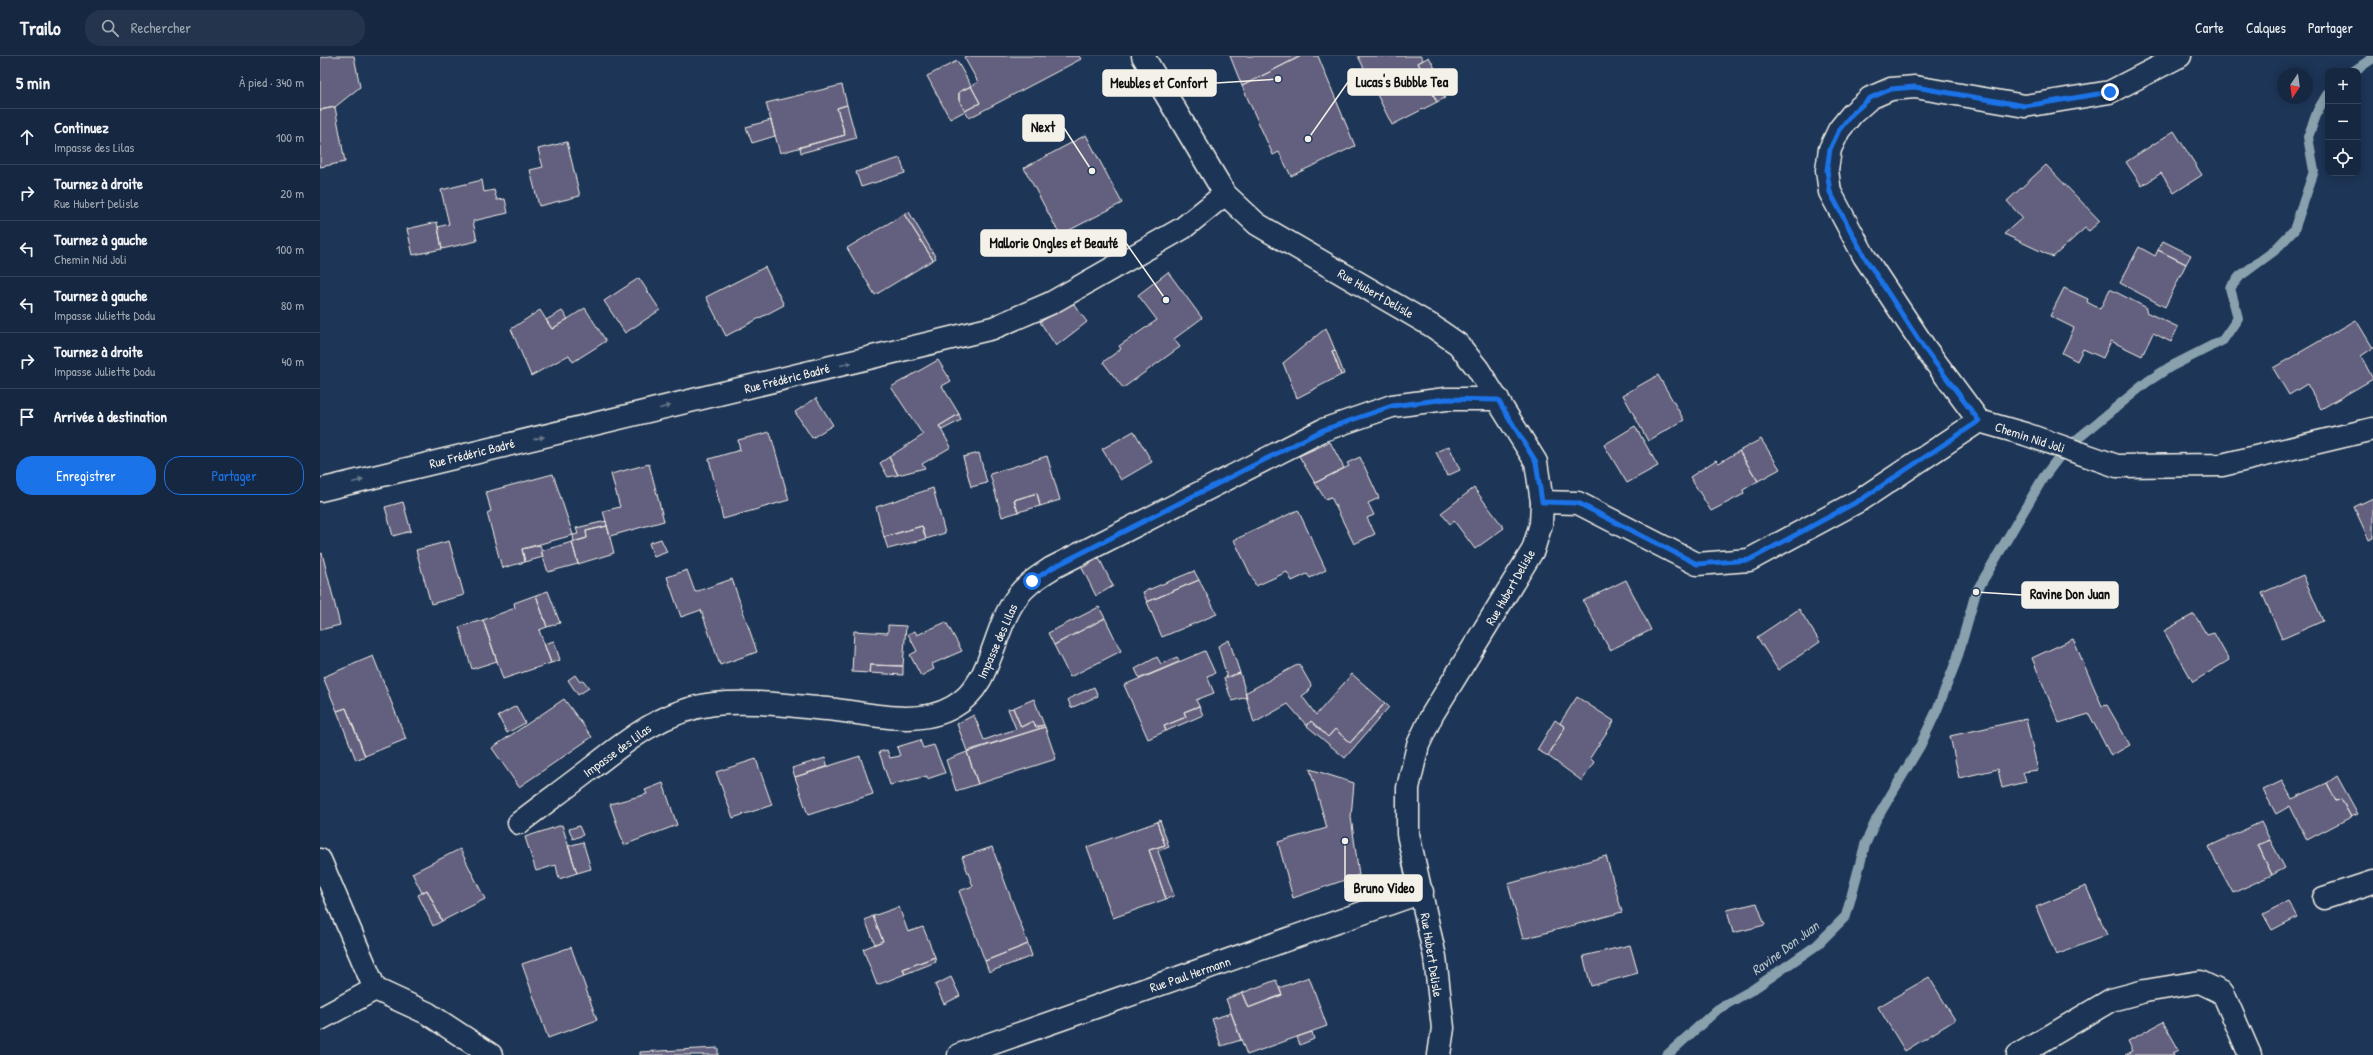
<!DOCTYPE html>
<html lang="fr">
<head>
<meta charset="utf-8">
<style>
	:root { --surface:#162841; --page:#23344c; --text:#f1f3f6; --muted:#9ea6b1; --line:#35445a; --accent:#1a73e8 }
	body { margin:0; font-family:"Patrick Hand",sans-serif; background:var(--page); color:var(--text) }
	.controls { position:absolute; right:12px; top:12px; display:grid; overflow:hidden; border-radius:8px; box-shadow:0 2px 10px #0003 }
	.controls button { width:36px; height:36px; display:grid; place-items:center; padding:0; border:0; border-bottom:1px solid var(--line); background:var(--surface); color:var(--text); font:20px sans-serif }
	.compass { position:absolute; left:1957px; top:12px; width:36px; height:36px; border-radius:50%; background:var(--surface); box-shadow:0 2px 10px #0003; rotate:193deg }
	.stop { position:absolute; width:12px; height:12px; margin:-9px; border:3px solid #1a73e8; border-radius:50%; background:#fff }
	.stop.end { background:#1a73e8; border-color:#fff; box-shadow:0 1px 4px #0008 }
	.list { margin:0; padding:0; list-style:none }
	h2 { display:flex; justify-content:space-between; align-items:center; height:52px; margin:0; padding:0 16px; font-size:17px }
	h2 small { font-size:13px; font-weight:400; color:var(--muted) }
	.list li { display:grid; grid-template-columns:26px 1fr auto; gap:12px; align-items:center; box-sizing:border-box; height:56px; padding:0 16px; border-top:1px solid var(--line) }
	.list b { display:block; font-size:15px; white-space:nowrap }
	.list p { margin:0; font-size:13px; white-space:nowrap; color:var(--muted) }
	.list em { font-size:13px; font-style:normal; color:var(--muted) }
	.actions { display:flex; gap:8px; padding:12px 16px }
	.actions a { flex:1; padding:9px 0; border:1px solid var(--accent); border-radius:16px; text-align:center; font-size:14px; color:var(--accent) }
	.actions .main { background:var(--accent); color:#fff }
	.icon { flex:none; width:22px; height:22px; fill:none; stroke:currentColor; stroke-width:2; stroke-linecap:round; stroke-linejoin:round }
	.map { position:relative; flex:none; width:2053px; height:999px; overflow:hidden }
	header { display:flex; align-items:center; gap:24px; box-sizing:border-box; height:56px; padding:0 20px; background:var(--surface); border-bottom:1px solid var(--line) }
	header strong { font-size:19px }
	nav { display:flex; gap:22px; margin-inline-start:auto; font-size:14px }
	.search { width:280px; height:36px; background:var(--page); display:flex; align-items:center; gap:10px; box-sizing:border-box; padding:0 14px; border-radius:16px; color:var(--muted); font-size:15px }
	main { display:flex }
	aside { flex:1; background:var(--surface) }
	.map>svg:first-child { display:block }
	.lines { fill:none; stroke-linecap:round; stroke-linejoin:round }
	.stream { stroke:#88a1ad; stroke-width:10 }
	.building { fill:#63607f; stroke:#f4f1e8 }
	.minor-casing { stroke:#f4f1e8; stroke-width:25 }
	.secondary-casing { stroke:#f4f1e8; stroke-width:25 }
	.minor { stroke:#1d3557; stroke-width:22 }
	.secondary { stroke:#1d3557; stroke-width:22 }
	.oneway { fill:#68778a }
	.route { stroke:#1a73e8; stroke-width:5 }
	.labels { text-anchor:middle; stroke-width:3.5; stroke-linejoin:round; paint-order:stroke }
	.street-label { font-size:13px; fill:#f4f1e8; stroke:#1d3557 }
	.water-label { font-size:14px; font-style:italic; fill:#b5c2c5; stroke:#1d3557 }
	.leader { fill:none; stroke:#f4f1e8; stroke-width:1.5 }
	.callout-dot { fill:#f4f1e8; stroke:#1d3557; stroke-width:1.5 }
	.callout { fill:#f4f1e8; stroke:#f4f1e8; stroke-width:1.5 }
	.callout-label { font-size:14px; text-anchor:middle; font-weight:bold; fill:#111 }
</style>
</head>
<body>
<header>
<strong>Trailo</strong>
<div class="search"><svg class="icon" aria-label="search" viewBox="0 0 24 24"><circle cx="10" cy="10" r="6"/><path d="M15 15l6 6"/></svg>Rechercher</div>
<nav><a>Carte</a><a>Calques</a><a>Partager</a></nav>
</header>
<main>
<aside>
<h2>5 min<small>À pied · 340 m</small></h2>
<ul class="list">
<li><svg class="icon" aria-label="ahead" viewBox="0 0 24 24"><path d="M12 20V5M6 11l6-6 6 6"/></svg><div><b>Continuez</b><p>Impasse des Lilas</p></div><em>100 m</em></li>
<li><svg class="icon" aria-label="right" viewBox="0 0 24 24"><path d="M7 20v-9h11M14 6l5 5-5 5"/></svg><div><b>Tournez à droite</b><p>Rue Hubert Delisle</p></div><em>20 m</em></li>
<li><svg class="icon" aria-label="left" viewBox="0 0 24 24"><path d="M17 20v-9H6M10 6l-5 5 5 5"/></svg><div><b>Tournez à gauche</b><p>Chemin Nid Joli</p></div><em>100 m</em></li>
<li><svg class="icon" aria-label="left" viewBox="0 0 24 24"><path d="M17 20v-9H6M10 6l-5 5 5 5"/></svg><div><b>Tournez à gauche</b><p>Impasse Juliette Dodu</p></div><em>80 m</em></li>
<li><svg class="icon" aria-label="right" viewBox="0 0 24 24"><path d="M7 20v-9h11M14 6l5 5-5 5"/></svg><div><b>Tournez à droite</b><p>Impasse Juliette Dodu</p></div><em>40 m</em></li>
<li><svg class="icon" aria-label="arrive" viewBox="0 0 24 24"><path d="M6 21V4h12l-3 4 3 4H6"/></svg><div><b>Arrivée à destination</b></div></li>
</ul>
<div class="actions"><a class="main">Enregistrer</a><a>Partager</a></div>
</aside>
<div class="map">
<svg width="2053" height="999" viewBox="0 0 2053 999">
	<rect width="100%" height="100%" fill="#1d3557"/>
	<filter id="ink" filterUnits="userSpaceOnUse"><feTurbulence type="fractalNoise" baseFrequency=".025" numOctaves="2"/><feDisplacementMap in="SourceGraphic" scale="8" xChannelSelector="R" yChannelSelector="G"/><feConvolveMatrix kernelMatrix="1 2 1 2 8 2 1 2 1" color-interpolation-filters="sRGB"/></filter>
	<g filter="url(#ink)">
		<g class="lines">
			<path class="stream" d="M2034,15L2053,2
				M1347,999L1398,953L1432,934L1497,889L1526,860L1545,789L1556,764L1600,690L1617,654L1637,603L1656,536L1723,422L1742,397L1761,380L1827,326L1850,311L1903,284L1918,262L1910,232L1920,220L1954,195L1974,174L1994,115L1988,81L1998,54L2008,37"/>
		</g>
		<path class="building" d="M9,0H34L40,31L15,51L0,54V2Z
			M646,0H759L761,3L649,62L645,55L660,47L651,30L658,26L644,1Z
			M910,0H981L922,30Z
			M981,0H998L1035,90L971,120L959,96L953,99L922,30Z
			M1038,0H1101L1103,4L1098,7L1117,46L1072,69Z
			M1109,1L1120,22L1116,25L1125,42L1117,46L1098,7Z
			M637,5L651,30L639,36V44L645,55L630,63L607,20Z
			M522,29L527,49L517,52L525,79L460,97L446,47Z
			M651,30L660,47L645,55L639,44V36Z
			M527,49L536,82L481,97L480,91L525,79L517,52Z
			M15,51L25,106L0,111V54Z
			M451,64L455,80L432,87L426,71Z
			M1854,75L1882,119L1854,137L1841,117L1822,130L1806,106Z
			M766,79L802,147L740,179L704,112Z
			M247,86L260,140L219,150L210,114L223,111L218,93Z
			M580,102L585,117L541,131L536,116Z
			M1726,109L1780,165L1769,175L1765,172L1733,201L1684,178L1702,162L1687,145Z
			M162,124L164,136L174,134L177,144L185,143L188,157L153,165L157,185L122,193L118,171L129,168L121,134Z
			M589,156L616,202L613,204L584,158Z
			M584,158L613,204L555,239L527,192Z
			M117,166L122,193L93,199L87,173Z
			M1843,185L1871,199L1866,208L1838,194Z
			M1819,191L1835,200L1838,194L1866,208L1845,251L1800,227Z
			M445,211L464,249L406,280L386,241Z
			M848,216L882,262L854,283L860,291L803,332L783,306L801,293L799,290L837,264L818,239Z
			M319,222L340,254L305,277L284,245Z
			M1744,232L1768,243L1767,246L1780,253L1790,233L1827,252L1826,256L1858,271L1851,286L1833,277L1822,300L1791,285L1783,302L1763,293L1757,305L1742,297L1754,272L1730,260Z
			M753,247L767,266L736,290L720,266Z
			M265,252L286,285L253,306L249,299L211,320L191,273L220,254L232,273Z
			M242,255L248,263L232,273L226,264Z
			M2036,264L2053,292L2041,300L2053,323L2001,353L1987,328L1969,339L1953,312Z
			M1006,272L1015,294L1012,295L1021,319L977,342L963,307Z
			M1015,294L1024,318L1021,319L1012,295Z
			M618,304L631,325L622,330L639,358L619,370L631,391L602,408L605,412L578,419L569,401L603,379L571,331Z
			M1338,319L1364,364L1328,385L1303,339Z
			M496,342L513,369L492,382L475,356Z
			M639,358L641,364L622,374L619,370Z
			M1315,370L1338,410L1307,427L1284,389Z
			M814,375L832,406L801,424L782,393Z
			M450,376L469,444L403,463L389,403L420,394L418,384Z
			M1441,383L1460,413L1438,425L1419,395Z
			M1010,386L1024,412L995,427L979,400Z
			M1129,390L1140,414L1127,420L1116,396Z
			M1419,395L1438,425L1423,434L1424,438L1391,455L1370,421L1396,404L1399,407Z
			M659,397L667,427L651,431L643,401Z
			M727,400L740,444L720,450L717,437L694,444L698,456L682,461L670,418Z
			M569,401L578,419L568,421L560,407Z
			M1040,401L1059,442L1048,447L1054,459L1047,462L1055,478L1034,488L1011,441L1005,443L995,427L1029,410L1027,407Z
			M329,408L344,465L290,480L283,455L300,451L291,418Z
			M233,418L253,479L202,493L205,506L182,512L167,457L171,455L166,436Z
			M613,432L625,477L606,483L602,470L564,481L556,451Z
			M1154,432L1184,472L1155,493L1134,465L1130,468L1121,457Z
			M717,437L720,450L698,456L694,444Z
			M2053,442V482L2049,484L2034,451Z
			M83,446L91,475L73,480L65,451Z
			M978,454L1006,514L990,522L987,518L972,525L967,516L936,530L914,484Z
			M286,465L287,470L266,475L267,482L254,486L253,479L258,478L256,472Z
			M287,470L294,497L258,508L252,486L267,482L266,475Z
			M602,470L606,483L568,493L564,481Z
			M341,483L347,496L334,501L329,487Z
			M129,485L144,539L111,548L96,494Z
			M252,486L258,508L228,516L221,495Z
			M220,489L223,501L205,506L202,493Z
			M2,497L20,569L0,574V498Z
			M779,502L793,530L776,540L762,512Z
			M367,514L375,536L412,523L437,596L400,609L381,554L361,561L347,521Z
			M874,515L879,524L827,546L823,536Z
			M1983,519L2003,565L1962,583L1942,537Z
			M879,524L897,558L842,581L827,546Z
			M1306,524L1331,574L1290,594L1263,545Z
			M228,535L240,567L227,571L216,539Z
			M216,539L227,571L219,574L231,607L183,623L163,564L195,552L194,547Z
			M779,551L785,562L734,589L728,577Z
			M1479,553L1500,586L1458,614L1437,581Z
			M1874,558L1887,579L1894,577L1909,604L1873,626L1844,575Z
			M785,562L801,595L750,621L734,589Z
			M163,564L177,605L152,613L139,571Z
			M626,566L642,595L612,608L614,613L601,620L590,599L597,595L588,578L595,575L597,579Z
			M568,569L586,570L583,610L550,609L549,617L532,616L534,575L568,577Z
			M1753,583L1782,650L1787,649L1810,689L1791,700L1769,658L1739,667L1712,602Z
			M909,584L920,617L907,621L898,590Z
			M234,585L240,604L231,607L224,588Z
			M885,595L895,617L887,620L894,637L876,644L879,650L864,656L866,661L844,670L846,675L828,683L804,629Z
			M53,600L86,683L45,700L26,652L17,655L3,621Z
			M837,601L841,608L857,601L860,606L820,623L815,613Z
			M979,608L991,629L989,635L982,640L996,659L1032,618L1065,647L1030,687L1015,673L1008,681L991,665L987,670L968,648L934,667L925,637Z
			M550,609L583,610V619L549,617Z
			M920,617L927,641L912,645L904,622Z
			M255,619L260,626L263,624L269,632L258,639L248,624Z
			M774,631L778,640L751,652L748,643Z
			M1257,641L1294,665L1270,702L1274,706L1262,725L1228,700L1245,671L1240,667Z
			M244,643L272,681L199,731L172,692Z
			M714,643L724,669L716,671L713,665L701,671L693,652Z
			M1065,647L1069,651L1025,702L987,670L991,665L1008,681L1015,673L1030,687Z
			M196,650L205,667L187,677L178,660Z
			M879,650L883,659L846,675L844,670L866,661L864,656Z
			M26,652L45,700L36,704L17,655Z
			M693,652L701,671L713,665L716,671L724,669L725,671L647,695L637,668L654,659L664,684L696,673L688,653Z
			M1706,663L1718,714L1703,716L1706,726L1682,732L1678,713L1639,722L1630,680Z
			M1235,664L1245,671L1228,700L1217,694Z
			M725,671L736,703L658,728L647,696Z
			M600,684L603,692L614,689L625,717L607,723V720L570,729L559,696L567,694L570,702L580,700L577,691Z
			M647,696L658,728L636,735L626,704Z
			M540,700L553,738L488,759L475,721Z
			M505,702L508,711L475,721L472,712Z
			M436,703L452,749L413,762L396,716Z
			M990,713L1034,727L1031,761L1039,819L973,842L958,786L1007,772Z
			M2017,720L2038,758L2031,761L2021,743L2016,745L2007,727Z
			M1962,725L1972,743L2007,727L2016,745L2021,743L2031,761L1987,784L1970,750L1956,758L1943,734Z
			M343,727L357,769L304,789L290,748L327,738L325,734Z
			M840,764L849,791L838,795L854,840L846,843L829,794L845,789L837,766Z
			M837,766L845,789L829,794L846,843L793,862L767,791Z
			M1941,766L1950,784L1938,789L1952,819L1913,837L1888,791Z
			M242,769L257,817L239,823L236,809L216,815L205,781Z
			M259,770L263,779L253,783L249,773Z
			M1950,784L1965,812L1952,819L1938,789Z
			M263,786L271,813L257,817L248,790Z
			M672,791L708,888L665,905L639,835L653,830L642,801Z
			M140,793L165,843L122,865L107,834L102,837L92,817Z
			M1286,800L1302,856L1203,883L1188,828Z
			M1766,830L1787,879L1736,899L1716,851Z
			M107,834L122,865L113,870L98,839Z
			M1968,845L1977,861L1952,874L1943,858Z
			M1437,847L1445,869L1413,877L1407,854Z
			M579,851L588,876L603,871L615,901L583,913L585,918L557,929L543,893L563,885L553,860Z
			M553,860L563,885L555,888L545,864Z
			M708,888L712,900L669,916L665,905Z
			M1310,889L1318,917L1271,930L1263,900Z
			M251,891L277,964L228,982L202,908Z
			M615,901L616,906L585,918L583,913Z
			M631,921L640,940L624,948L615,929Z
			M989,921L1007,970L927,999L906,943L922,937L928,952L962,939L959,932Z
			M1609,921L1635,964L1585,995L1558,951Z
			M956,924L962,939L928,952L922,937Z
			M911,957L921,984L901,990L892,963Z
			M1843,966L1859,994L1853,997L1854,999H1805L1813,995L1808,985Z
			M992,976L994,983L980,989L977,981Z
			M398,992V999H320V996Z"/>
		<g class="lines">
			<defs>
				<path id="minor" d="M1659,365L1605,292L1544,200L1510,136L1507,114L1510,93L1519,74L1532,58L1550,42L1571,33L1595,31L1705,50L1790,36L1860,0
					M0,434L673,272L731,247L863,172L905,138
					M1222,446L1258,447L1377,508L1429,504L1542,443L1659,365L1705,378L1797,410L1902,409L2053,373
					M199,767C222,749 246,732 269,714C307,684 344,654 394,648C432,644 471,650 508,653C547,657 597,672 633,651C674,628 671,575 697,541C706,528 720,520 732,512L1003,374L1072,350L1126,343H1178
					M0,804L55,933
					M2004,842L2053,826
					M55,933L107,957L171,999
					M0,963L55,933
					M639,999L1102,836
					M1698,999L1791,944L1825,935L1880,926L1903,937L1930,999"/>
				<path id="secondary" d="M823,0L905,138L937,168L1112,270L1138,288L1158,313L1216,406L1222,446L1221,468L1213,494L1112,659L1098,689L1088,732V778L1115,901L1123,972L1119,999"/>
			</defs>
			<use href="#minor" class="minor-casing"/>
			<use href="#secondary" class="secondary-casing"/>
			<use href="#minor" class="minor"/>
			<use href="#secondary" class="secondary"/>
		</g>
		<defs><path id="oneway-solid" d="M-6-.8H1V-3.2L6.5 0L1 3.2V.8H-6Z"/></defs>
		<g class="oneway">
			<use href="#oneway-solid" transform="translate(526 308) rotate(-14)"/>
			<use href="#oneway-solid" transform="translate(345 351) rotate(-14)"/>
			<use href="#oneway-solid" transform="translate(219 382) rotate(-14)"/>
			<use href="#oneway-solid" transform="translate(38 425) rotate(-14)"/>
		</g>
	</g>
	<g class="lines" filter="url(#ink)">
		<path class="route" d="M712,525L732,512L1003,374L1072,350L1126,343L1178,344L1216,406L1222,446L1258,447L1377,508L1429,504L1542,443L1659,365L1604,292L1544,200L1510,136L1507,114L1510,93L1519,74L1532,58L1550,42L1571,33L1595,31L1705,50L1790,36"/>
	</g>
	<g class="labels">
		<g class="street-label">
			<text transform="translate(1056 237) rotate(30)" y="5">Rue Hubert Delisle</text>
			<text transform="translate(467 322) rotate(-14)" y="5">Rue Frédéric Badré</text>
			<text transform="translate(1710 381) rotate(18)" y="5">Chemin Nid Joli</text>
			<text transform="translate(152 397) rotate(-14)" y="5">Rue Frédéric Badré</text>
			<text transform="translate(1190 531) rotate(-60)" y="5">Rue Hubert Delisle</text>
			<text transform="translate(677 585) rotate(-66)" y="5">Impasse des Lilas</text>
			<text transform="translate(297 694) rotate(-36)" y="5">Impasse des Lilas</text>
			<text transform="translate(1112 899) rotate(81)" y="5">Rue Hubert Delisle</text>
			<text transform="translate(870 918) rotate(-19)" y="5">Rue Paul Hermann</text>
		</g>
		<g class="water-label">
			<text transform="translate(1465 892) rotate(-37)" y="5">Ravine Don Juan</text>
		</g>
	</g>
	<path class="leader" d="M988 83L1028 26M958 23L896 27M772 115L744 72M846 244L806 187M1656 536L1702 539M1025 785L1025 832"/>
	<g class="callout-dot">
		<circle cx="988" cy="83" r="4"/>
		<circle cx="958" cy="23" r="4"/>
		<circle cx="772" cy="115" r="4"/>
		<circle cx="846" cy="244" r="4"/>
		<circle cx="1656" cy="536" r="4"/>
		<circle cx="1025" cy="785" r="4"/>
	</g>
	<g class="callout">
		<rect x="1028" y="13" width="109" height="26" rx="4"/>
		<rect x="783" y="14" width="113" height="26" rx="4"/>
		<rect x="703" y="59" width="41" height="26" rx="4"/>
		<rect x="661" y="174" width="145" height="26" rx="4"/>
		<rect x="1702" y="526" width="96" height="26" rx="4"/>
		<rect x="1025" y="819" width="77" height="26" rx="4"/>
	</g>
	<g class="callout-label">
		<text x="1082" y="31">Lucas's Bubble Tea</text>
		<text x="839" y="32">Meubles et Confort</text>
		<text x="723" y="76">Next</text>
		<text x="734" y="192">Mallorie Ongles et Beauté</text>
		<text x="1750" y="543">Ravine Don Juan</text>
		<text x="1064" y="837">Bruno Video</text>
	</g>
</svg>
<div class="controls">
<button>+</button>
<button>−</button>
<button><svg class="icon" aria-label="locate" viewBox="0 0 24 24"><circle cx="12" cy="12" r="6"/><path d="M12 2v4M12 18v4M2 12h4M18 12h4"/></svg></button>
</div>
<svg class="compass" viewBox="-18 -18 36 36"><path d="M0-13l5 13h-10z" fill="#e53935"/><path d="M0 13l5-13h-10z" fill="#9ea6b1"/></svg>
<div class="stop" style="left:712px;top:525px"></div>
<div class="stop end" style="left:1790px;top:36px"></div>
</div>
</main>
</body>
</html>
